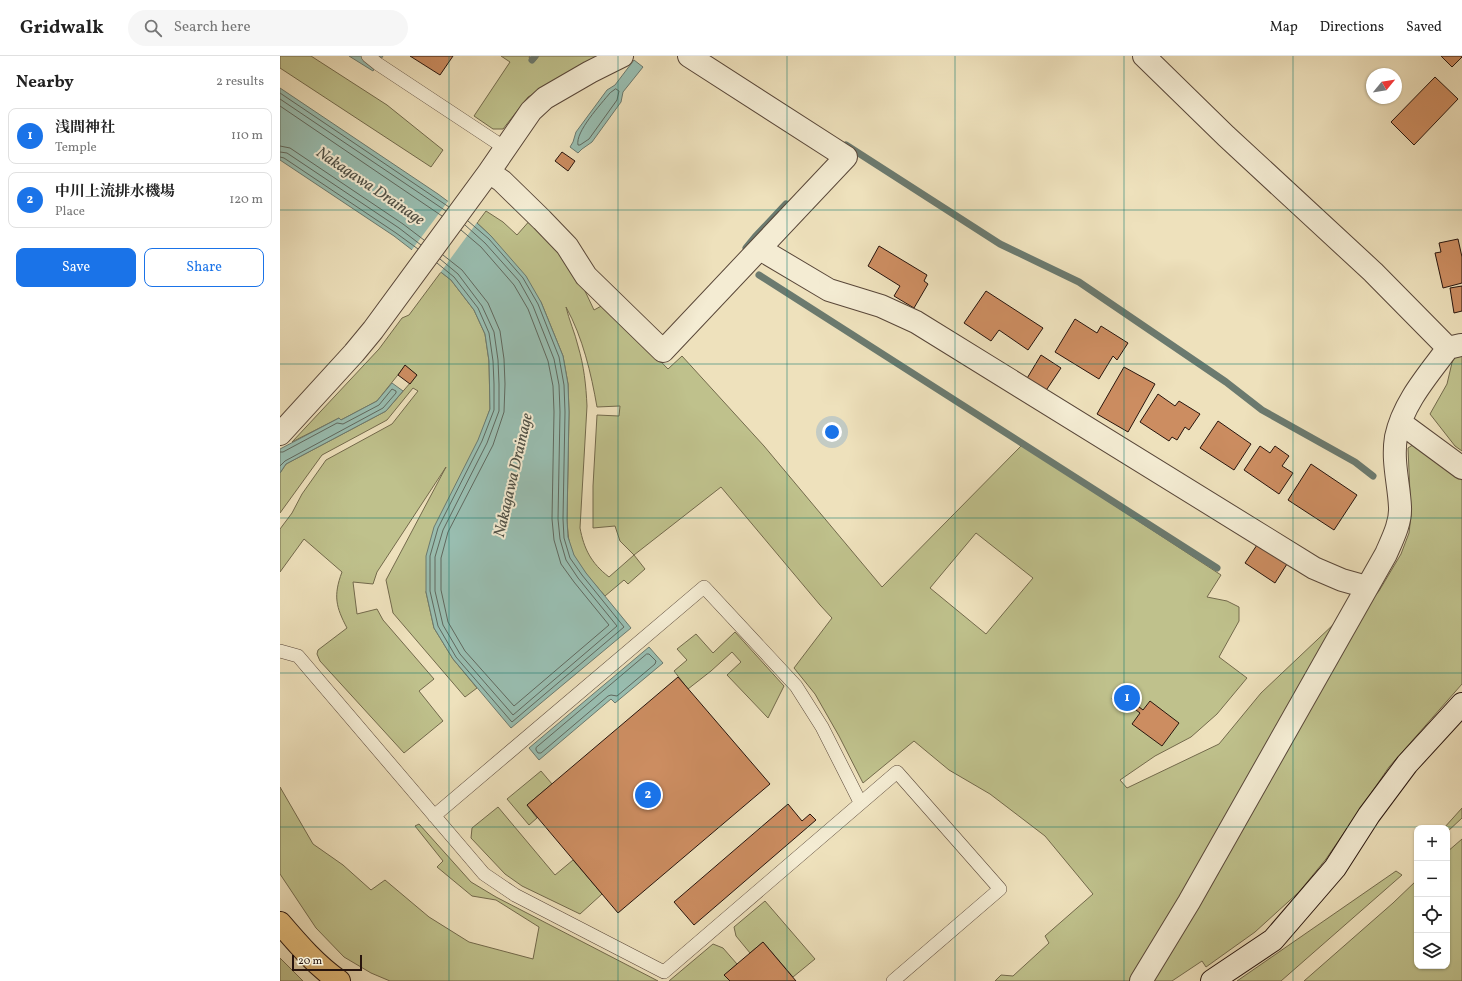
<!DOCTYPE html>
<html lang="en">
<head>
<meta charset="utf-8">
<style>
	:root { --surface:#fff; --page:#f6f6f6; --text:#222; --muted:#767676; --line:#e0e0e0; --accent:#1a73e8 }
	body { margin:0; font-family:Vollkorn,"Noto Serif JP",serif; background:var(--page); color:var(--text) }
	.controls { position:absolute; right:12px; bottom:12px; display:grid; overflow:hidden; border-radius:8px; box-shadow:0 1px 3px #0004 }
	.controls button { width:36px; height:36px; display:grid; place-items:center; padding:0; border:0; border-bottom:1px solid var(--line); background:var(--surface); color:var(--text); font:20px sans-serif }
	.compass { position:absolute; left:1086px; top:12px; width:36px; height:36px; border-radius:50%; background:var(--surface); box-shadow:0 1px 3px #0004; rotate:60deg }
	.scale { position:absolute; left:12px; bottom:10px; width:70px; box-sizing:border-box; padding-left:4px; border:2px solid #27140d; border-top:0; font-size:11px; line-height:14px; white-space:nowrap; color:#27140d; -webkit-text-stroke:3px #f4ecd3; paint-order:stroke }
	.you { position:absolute; left:552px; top:376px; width:14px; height:14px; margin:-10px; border:3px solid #fff; border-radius:50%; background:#1a73e8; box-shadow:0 0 0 6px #1a73e833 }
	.badge { display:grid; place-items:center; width:26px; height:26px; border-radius:50%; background:var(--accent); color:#fff; font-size:13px; font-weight:700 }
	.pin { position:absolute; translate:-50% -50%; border:2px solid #fff; box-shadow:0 1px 4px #0006 }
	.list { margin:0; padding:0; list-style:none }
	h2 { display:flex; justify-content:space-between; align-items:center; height:52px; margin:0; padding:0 16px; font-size:17px }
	h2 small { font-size:13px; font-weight:400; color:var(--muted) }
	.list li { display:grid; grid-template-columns:26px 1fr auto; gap:12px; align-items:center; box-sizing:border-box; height:56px; margin:0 8px 8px; padding:0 8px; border:1px solid var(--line); border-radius:8px }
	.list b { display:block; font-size:15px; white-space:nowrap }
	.list p { margin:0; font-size:13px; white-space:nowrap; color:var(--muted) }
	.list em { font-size:13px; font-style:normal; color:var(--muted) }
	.actions { display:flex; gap:8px; padding:12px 16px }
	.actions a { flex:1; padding:9px 0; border:1px solid var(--accent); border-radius:8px; text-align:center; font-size:14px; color:var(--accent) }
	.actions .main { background:var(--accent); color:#fff }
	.icon { flex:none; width:22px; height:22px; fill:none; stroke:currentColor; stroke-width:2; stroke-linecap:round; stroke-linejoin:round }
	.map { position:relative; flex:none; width:1182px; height:925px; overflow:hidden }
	header { display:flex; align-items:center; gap:24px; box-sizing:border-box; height:56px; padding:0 20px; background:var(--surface); border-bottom:1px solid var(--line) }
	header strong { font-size:19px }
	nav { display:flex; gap:22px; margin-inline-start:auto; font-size:14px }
	.search { width:280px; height:36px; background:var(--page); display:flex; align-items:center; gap:10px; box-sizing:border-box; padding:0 14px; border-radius:22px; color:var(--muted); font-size:15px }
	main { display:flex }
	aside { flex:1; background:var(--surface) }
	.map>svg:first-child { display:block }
	.green { fill:#bfc18c; stroke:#736a4c; fill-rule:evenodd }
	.water { fill:#99beb1; stroke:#6b7a6f }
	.pier { fill:#eee1bc }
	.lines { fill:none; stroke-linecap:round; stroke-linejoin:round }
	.shore { stroke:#60695f; stroke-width:1 }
	.stream { stroke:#6b7a6f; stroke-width:7 }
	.building { fill:#cc8d61; stroke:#27140d }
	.service-casing { stroke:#594739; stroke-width:14 }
	.minor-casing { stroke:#594739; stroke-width:24 }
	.secondary-casing { stroke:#27140d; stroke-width:24 }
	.primary-casing { stroke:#27140d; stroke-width:24 }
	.service { stroke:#f4ecd3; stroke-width:13 }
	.minor { stroke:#f4ecd3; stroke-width:22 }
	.secondary { stroke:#f4ecd3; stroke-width:22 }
	.primary { stroke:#e7c07e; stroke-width:22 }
	.grid { fill:none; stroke:#0f766e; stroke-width:1; stroke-opacity:0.55 }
	.labels { text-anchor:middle; stroke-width:4; stroke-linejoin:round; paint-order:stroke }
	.water-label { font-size:16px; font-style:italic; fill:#4f5046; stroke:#f4ecd3 }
</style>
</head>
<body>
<header>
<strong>Gridwalk</strong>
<div class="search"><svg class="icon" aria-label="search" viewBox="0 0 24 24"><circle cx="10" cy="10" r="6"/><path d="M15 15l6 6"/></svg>Search here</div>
<nav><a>Map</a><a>Directions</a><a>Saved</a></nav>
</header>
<main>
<aside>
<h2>Nearby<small>2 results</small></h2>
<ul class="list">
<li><span class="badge">1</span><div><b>浅間神社</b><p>Temple</p></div><em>110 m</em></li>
<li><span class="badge">2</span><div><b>中川上流排水機場</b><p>Place</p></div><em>120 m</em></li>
</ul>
<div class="actions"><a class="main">Save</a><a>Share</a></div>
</aside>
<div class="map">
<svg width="1182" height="925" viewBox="0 0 1182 925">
	<rect width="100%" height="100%" fill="#eee1bc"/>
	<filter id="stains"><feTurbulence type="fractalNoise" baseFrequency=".005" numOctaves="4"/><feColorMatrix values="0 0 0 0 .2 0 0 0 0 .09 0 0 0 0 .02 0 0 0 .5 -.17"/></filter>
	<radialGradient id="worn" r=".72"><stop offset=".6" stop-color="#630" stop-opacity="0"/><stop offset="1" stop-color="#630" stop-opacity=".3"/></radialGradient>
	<path class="green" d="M0,0H31L107,49L163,94L151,111L0,12Z
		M221,0H250L249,2L255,5L259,0H327L272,27L248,41L223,73H213L194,60L230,6Z
		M206,155L223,166L237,179L252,162L296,216L314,254L325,248L388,313L402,300L484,390L602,531L742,389L941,519L927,541L947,545L959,551V565L939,601L967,622L937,658L911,681L875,700L840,724L847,732L939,688L981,637L1056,566L854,925H715L721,919L733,920L769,887L765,880L813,838L765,780L710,738L669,714L634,685L583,727L559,680L535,638L514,612L552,562L540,549L441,431L354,499L365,513L348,528L344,524L325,540C314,527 302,515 294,500C288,489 288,476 287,464L289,356L288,328L283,300L261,246L211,180L197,167ZM286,251C303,282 311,317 317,351L340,350L339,360L317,359L313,430V472L335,470L340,485L354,499L329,521C311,507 304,493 300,472L307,350C306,329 304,310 298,290C295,277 289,264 286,251ZM696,477L753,522L706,578L650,532Z
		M161,216L171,224L194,254L205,278L209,305L210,353L146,536L154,572L173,603L197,632L185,641L113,557L106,524L166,411L97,516L93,528L73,526L77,558L97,553L103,564L154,623L139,635L163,665L124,697L40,605L37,598L38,594L67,572C56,551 53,540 62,516L24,483L0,516V473L12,457L22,438L46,404L112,368L138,335L133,332L107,364L42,399L0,457V417L6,408L106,355L137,319L125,310L97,345L61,364L59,362L12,386L99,293L122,262L129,259Z
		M1182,296V395L1175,390L1150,358L1167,328L1174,298Z
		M1134,388L1182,424V628L1109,711L1046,803L1019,836L975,876L926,911L922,905L892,925H871L1084,553L1099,535L1121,498L1129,477L1131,460L1128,392Z
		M455,576L504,630L488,662L447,619L461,606L452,596L431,615L408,633L394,615L407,604L397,593L416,578L433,597Z
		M261,715L272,728L247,749L257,762L249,769L227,743Z
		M0,731L33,788L63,809L91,834L105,824L149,861L189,886L253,903L259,871L216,844L192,840L157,811L163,805L135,770L139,768L191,826L216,841L378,925H110L91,917L64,901L36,872L0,818Z
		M218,751L275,819L293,804L322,838L300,858L242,830L225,818L191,782L192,772Z
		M1182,752V762L1167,776V772H1164Z
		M1182,783V925H1024L1113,847L1137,824V910H1167V796Z
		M1116,815L1122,819L1001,925H957Z
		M485,845L535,903L513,921L483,886L470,897L456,880L454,871Z
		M433,888L443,892L457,908L445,919L450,925H389Z
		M0,902L23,925H0Z"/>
	<path class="water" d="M69,0H103L93,15Z
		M354,4L363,11L343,36L341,46L312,86L302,93L298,97L290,91L293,86L296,76L327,34L335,29Z
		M0,32L158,138L197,167L211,180L246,220L261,246L283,300L288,328L289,356L287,464L288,481L294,499L306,517L351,572L231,672L173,603L154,572L146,536V500L154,471L198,384L210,353L209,305L205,278L194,254L171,224L114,180L0,104Z
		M112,327L123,335L106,355L6,408L0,417V393L59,362L61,364L97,345Z
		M369,591L383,607L335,647L331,643L259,704L249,692Z"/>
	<path class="pier" d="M169,144L198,165L160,217L131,195Z"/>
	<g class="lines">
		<path class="shore" d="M336,33L339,35L337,44L309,83L300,89H298C295,76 321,48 330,37Z
			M0,37L169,151
			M0,43L166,155
			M0,50L162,160
			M0,90L10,92L123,168L144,184
			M0,96L7,97L119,172L141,189
			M0,101L4,102L116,177L138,193
			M163,199L182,214L208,247L220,275L224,303L225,328L224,356L213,389L168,476L161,502V534L168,566L185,595L234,650L329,569L294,526L281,508L274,484L272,463L274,356L273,330L268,305L248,253L234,229L201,191L181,174
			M160,203L178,218L202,250L214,276L218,304L219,328V355L207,387L163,474L155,501V535L163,569L180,598L233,659L337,570L298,522L286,504L280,483L278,463L280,356L279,329L274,303L253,250L239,225L205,187L185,169
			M157,207L174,221L198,252L209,277L213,305L214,328V354L202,385L158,472L150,500V535L158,570L176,601L231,665L232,666L344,571L302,519L290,502L284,482L283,463L285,356L284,329L279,301L258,248L243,222L209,183L188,165
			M0,396H3L57,367L63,368L99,349L112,333L116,335V337L103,352L5,405L0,410
			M367,598H369L376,605L375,608L337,640L331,639L328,640L261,697H258L256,694V692Z"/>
		<path class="stream" d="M252,4L255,0
			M566,89L720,188L799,226L946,326L982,354L1075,406L1093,420
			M466,192L475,181L506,148
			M479,219L937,512"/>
	</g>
	<path class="building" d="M130,0H173L160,19Z
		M1161,0H1182V1L1172,11Z
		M1155,21L1178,43L1134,89L1111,66Z
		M282,96L295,105L288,115L275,105Z
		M1178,183L1182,201V227L1163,232L1155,197L1161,196L1159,187Z
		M599,190L647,219L644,225L648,228L634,252L614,240L620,230L588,210Z
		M1182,230V255L1174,257L1170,232Z
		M706,235L763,272L748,294L719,274L711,285L684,267Z
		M795,263L817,277L821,270L848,287L837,304L833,300L819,323L775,296Z
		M761,299L781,312L765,336L746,324Z
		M125,309L137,319L130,328L118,319Z
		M844,311L875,328L848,376L817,358Z
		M878,338L895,350L899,345L920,358L909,374L905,371L897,384L892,381L889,385L860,366Z
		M938,365L971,388L954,414L920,392Z
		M980,390L990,397L995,390L1009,400L1002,410L1013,417L999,438L964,414Z
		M1031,408L1077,439L1054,474L1008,444Z
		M977,489L1007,508L995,527L965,507Z
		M398,621L490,728L338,857L247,749Z
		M842,629L858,641L854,647L863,654L870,645L899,667L882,690L852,668L860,657L852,651L849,655L832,643Z
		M508,748L522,765L530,758L536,764L414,869L394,846Z
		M483,886L516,925H450L444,919Z"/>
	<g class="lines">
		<defs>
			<path id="service" d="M88,0L98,8L225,92
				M0,595L18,600L204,818L235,839L384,916L617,716L720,833L613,925
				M154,760L424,531L516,630L542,671L580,746"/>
			<path id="minor" d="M864,0L946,80L1093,216L1168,292L1181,289
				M209,116L222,125L262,164L287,190L306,220L383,295L566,101L409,0
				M480,193L549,234L601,250L636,266L1034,512L1062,524L1087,531
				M1121,367L1182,412
				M0,378L74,297L93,274L209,116L251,55L265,42L310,16L342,0
				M861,925L909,846L1106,498C1112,484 1121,467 1120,451C1119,428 1112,405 1116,381C1123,347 1148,319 1168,292"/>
			<path id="secondary" d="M932,925L993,884L1055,812L1089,759L1127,708L1182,648"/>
			<path id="primary" d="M0,867C18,888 36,909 59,925"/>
		</defs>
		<use href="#service" class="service-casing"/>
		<use href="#minor" class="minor-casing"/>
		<use href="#secondary" class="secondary-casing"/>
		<use href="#primary" class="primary-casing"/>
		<use href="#service" class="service"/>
		<use href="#minor" class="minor"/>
		<use href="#secondary" class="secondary"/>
		<use href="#primary" class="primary"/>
	</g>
	<path class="grid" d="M169,0V925M338,0V925M507,0V925M675,0V925M844,0V925M1013,0V925M0,154H1182M0,308H1182M0,462H1182M0,617H1182M0,771H1182"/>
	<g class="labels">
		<g class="water-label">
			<text transform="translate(91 129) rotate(34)" y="6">Nakagawa Drainage</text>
			<text transform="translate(232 419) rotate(-77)" y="6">Nakagawa Drainage</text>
		</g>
	</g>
	<rect width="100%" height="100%" filter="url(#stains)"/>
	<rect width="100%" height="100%" fill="url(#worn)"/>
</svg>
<div class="controls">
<button>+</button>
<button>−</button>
<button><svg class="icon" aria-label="locate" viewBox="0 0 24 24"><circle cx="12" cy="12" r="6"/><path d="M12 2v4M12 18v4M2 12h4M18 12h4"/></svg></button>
<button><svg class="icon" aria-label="layers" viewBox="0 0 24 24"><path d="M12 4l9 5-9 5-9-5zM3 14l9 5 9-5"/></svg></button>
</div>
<svg class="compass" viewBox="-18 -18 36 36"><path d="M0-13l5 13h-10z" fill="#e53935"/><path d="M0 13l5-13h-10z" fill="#767676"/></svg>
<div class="scale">20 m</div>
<div class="you"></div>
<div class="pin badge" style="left:847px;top:642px">1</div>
<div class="pin badge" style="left:368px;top:739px">2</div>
</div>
</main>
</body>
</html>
